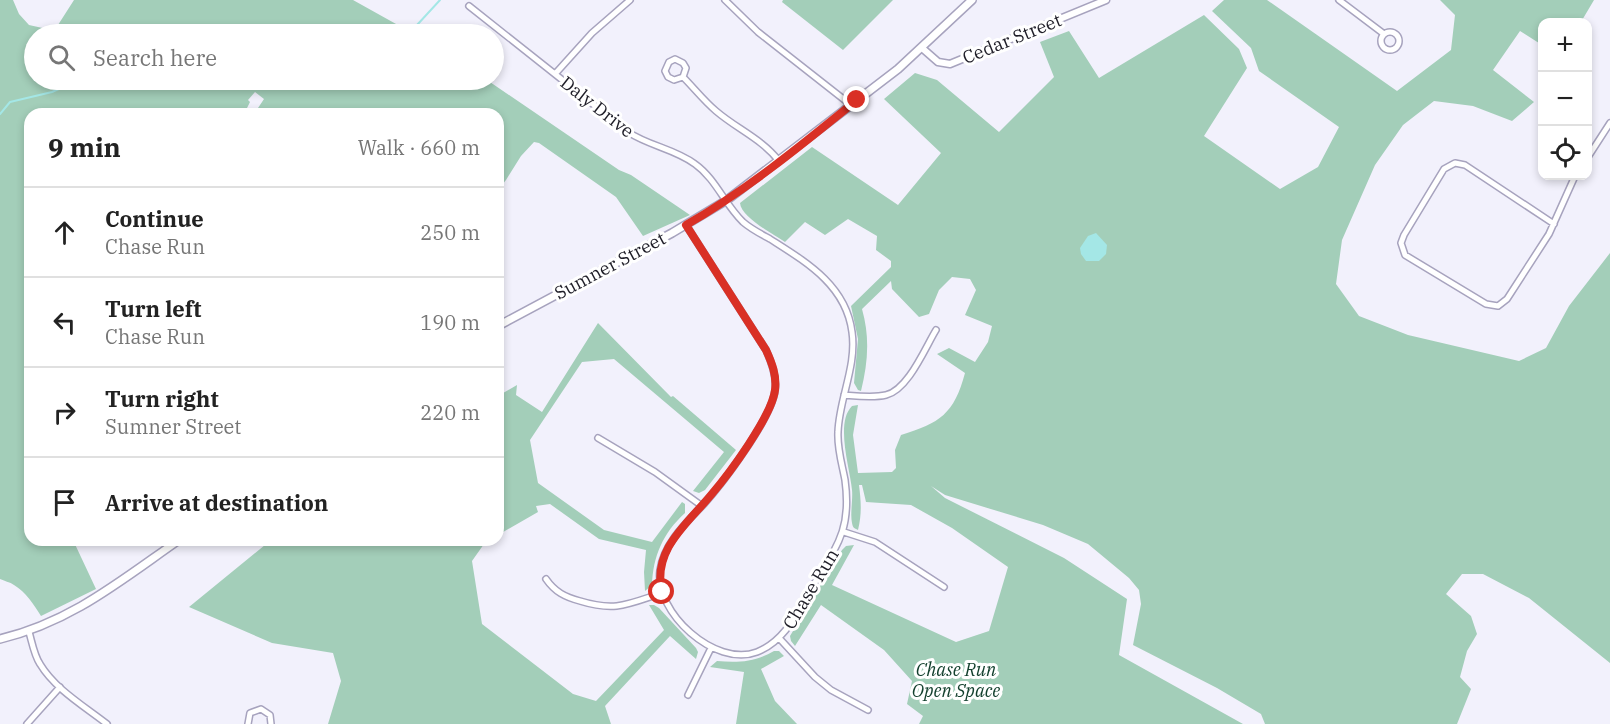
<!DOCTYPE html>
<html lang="en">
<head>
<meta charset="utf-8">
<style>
	:root { --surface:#fff; --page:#f2f2f2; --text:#222; --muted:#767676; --line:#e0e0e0 }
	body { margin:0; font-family:"IBM Plex Serif",serif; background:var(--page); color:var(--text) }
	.controls { position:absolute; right:18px; top:18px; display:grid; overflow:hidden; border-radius:12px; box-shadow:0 3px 9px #0003 }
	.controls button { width:54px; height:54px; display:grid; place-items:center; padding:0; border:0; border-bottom:2px solid var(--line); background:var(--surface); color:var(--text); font:30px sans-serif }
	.stop { position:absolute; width:18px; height:18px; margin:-14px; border:4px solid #d93025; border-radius:50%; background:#fff }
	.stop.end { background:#d93025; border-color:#fff; box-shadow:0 2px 6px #0008 }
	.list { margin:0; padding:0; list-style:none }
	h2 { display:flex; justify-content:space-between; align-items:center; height:78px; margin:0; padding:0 24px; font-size:26px }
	h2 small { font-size:20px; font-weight:400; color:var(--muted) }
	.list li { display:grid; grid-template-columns:39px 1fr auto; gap:18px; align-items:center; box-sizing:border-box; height:90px; padding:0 24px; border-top:2px solid var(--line) }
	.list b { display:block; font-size:22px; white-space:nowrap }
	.list p { margin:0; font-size:20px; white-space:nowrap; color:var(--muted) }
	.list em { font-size:20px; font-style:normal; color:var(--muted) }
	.icon { flex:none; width:33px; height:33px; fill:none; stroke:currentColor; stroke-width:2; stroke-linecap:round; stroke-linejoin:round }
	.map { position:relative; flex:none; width:1610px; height:724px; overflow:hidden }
	.search { position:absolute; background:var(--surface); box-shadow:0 3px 9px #0003; left:24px; top:24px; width:480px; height:66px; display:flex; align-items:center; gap:15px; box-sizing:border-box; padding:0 21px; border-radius:33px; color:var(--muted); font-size:22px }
	.panel { position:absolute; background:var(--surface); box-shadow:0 3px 9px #0003; left:24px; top:108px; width:480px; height:438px; border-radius:18px }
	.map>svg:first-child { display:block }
	.green { fill:#a3ceb9 }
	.water { fill:#a4e7e6 }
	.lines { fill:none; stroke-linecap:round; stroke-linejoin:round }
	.stream { stroke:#a4e7e6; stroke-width:2 }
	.minor-casing { stroke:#a7a3be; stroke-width:8 }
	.tertiary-casing { stroke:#a7a3be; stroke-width:9 }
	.secondary-casing { stroke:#a7a3be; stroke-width:10 }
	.minor { stroke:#fff; stroke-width:5 }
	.tertiary { stroke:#fff; stroke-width:6 }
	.secondary { stroke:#fff; stroke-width:7 }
	.route { stroke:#d93025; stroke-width:8 }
	.labels { text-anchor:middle; stroke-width:6; stroke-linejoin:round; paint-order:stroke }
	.street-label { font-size:18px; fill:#1e1d27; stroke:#fff }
	.park-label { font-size:18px; font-style:italic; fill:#123f2d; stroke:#fff }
</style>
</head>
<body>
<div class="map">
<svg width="1610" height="724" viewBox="0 0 1610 724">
	<rect width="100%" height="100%" fill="#f2f1fc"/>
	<path class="green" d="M0,0H13L19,14L29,25L47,29L58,25L74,0H353L414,34H34V80H487L619,170L631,175L690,215L643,236L616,197L539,143L534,142L521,156L506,180L502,185H498V114H254L264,99L255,92L248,100L250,102L244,114H30V540H73L96,589L41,616C34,605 26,592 14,585C10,582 4,581 0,579Z
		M783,0H893L843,50L782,2Z
		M1224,0H1267L1397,91L1451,50L1455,15L1440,0H1594L1581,22H1542V45L1520,31L1493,70L1534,102L1512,121L1473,106L1434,101L1403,125L1375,165L1342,240L1336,284L1359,316L1408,335L1519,361L1546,348L1569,306L1610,253V663L1529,598L1483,574H1462L1446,594L1471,616L1477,634L1467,651L1460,677L1471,689L1457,724H1265L1261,714L1217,688L1133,645L1141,604L1139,590L1129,578L1088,544L1043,525L945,495L931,486L945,498L1064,558L1127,599L1119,655L1243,724H919L923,716L907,704L912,681L884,650L821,605L795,646L791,641L790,636L842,550L846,546L854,545L832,585L956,642L989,631L1008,567L952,528L911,505L866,502L862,485H859C861,501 862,514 858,530C854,528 853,528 852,523C850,514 853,499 852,490C850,468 835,423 852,406L858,405L853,435L858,473L892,472L896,468L895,450L901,435C940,423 954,414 965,373L937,354L949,348L975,362L988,342L992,326L965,315L976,290L970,279L952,277L939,290L929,314L919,317L892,289L891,281L862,309C870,337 868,363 861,391L858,390L854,383L858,339L851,306L891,267V261L876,250L877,236L848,219L825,235L805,222L785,242C773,234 741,217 740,203L812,147L898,205L941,153L884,99L915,73L937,80L999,132L1054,77L1040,42L1069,31L1099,78L1204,15L1239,49L1247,68L1204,136L1280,189L1318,167L1339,127L1259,71L1251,48L1212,11Z
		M598,323L671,397L673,396L736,450L705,490L699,493L693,491L724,452L614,359L582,362L530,440L538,483L604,530L652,542L682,502L685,504V513C663,533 653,556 652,585L645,591L644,572L646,550L599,539L550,504L536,506L538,512L498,535V396L517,385L516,395L542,412Z
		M271,540H490L484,544L472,561L482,624L573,694L596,701L664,630L649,605H654L659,608L696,648L698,652L696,659L670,636L605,706L611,724H328L341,681L333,653L272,643L189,607Z
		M774,651H779L784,656L761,669L775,701L797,724H736L744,672L710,667L717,661C738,663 755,662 774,651Z"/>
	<path class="water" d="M1096,233L1107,245L1106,254L1099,261H1086L1081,254L1080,248L1088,236Z"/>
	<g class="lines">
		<path class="stream" d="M402,34L417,25L440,0
			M0,114L10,102L52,92L79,80"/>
		<defs>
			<path id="minor" d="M725,0L758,32L851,105
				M1339,0L1384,34
				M469,6L628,132C649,146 675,149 695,164C716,179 725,205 743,222C751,229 761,234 770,239C806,262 846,285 852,332C857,366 839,399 838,432C837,448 842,464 845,480C852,531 836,547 811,589C797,613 785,641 757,652C715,668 654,612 660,570C664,543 686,523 704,504C723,483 771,419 775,391C777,377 772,363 766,350L686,225
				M1381 41a9 9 0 1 1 18 0a9 9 0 1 1-18 0Z
				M555,74L592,33L630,0
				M683,77L674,80L668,77L665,71L669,62L675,59L683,63L686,68L683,77C694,88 704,101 716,111C737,129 762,139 779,161
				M1588,157L1610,123
				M1554,224L1465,165L1455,163L1444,169L1404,235L1401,243L1405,255L1486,304L1498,306L1507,299L1549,234L1575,176
				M844,395C857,396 873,398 886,395C908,390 925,348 936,330
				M598,438L655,472L702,506
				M844,532L875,542L944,587
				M546,579C555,592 565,597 580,601C616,612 628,604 662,593
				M29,632C32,642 34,655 40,664C55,689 84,706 107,724
				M779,638L815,677L831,690L868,710
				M688,695L711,648
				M27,724L60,687
				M248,724L250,713L261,709L270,715L271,724"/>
			<path id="tertiary" d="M922,48L938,62L950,64L1106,0"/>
			<path id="secondary" d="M498,326L672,233L727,200L898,69L972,0
				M0,639C71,622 120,581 179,540"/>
		</defs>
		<use href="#minor" class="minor-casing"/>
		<use href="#tertiary" class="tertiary-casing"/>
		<use href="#secondary" class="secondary-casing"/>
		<use href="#minor" class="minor"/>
		<use href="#tertiary" class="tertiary"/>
		<use href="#secondary" class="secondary"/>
	</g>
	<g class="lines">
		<path class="route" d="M662,592C652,550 687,524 711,495C729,474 772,416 775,390C777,376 772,363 766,350L686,225C747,190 803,144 857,100"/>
	</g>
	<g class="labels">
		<g class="street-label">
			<text transform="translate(1012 39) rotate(-22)" y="6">Cedar Street</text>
			<text transform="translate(597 107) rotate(38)" y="6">Daly Drive</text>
			<text transform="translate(610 266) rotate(-28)" y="6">Sumner Street</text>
			<text transform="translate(811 589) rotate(-59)" y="6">Chase Run</text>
		</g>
		<g class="park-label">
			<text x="956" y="676">Chase Run<tspan x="956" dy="21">Open Space</tspan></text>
		</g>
	</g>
</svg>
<div class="controls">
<button>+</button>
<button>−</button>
<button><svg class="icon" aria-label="locate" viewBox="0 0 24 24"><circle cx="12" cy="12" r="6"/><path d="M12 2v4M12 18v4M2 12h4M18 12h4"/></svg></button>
</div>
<div class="stop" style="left:662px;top:592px"></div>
<div class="stop end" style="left:857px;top:100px"></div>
<div class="search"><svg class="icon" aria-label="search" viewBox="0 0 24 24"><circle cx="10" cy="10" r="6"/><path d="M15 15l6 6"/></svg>Search here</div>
<section class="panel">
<h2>9 min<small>Walk · 660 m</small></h2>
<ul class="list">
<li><svg class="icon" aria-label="ahead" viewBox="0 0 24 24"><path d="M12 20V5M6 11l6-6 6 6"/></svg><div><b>Continue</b><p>Chase Run</p></div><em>250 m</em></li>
<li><svg class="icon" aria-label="left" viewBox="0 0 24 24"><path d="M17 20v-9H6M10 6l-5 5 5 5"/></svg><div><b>Turn left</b><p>Chase Run</p></div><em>190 m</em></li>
<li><svg class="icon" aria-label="right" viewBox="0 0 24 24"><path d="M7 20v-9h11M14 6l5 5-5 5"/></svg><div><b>Turn right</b><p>Sumner Street</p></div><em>220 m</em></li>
<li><svg class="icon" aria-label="arrive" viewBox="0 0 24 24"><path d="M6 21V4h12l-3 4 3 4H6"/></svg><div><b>Arrive at destination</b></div></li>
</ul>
</section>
</div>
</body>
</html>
